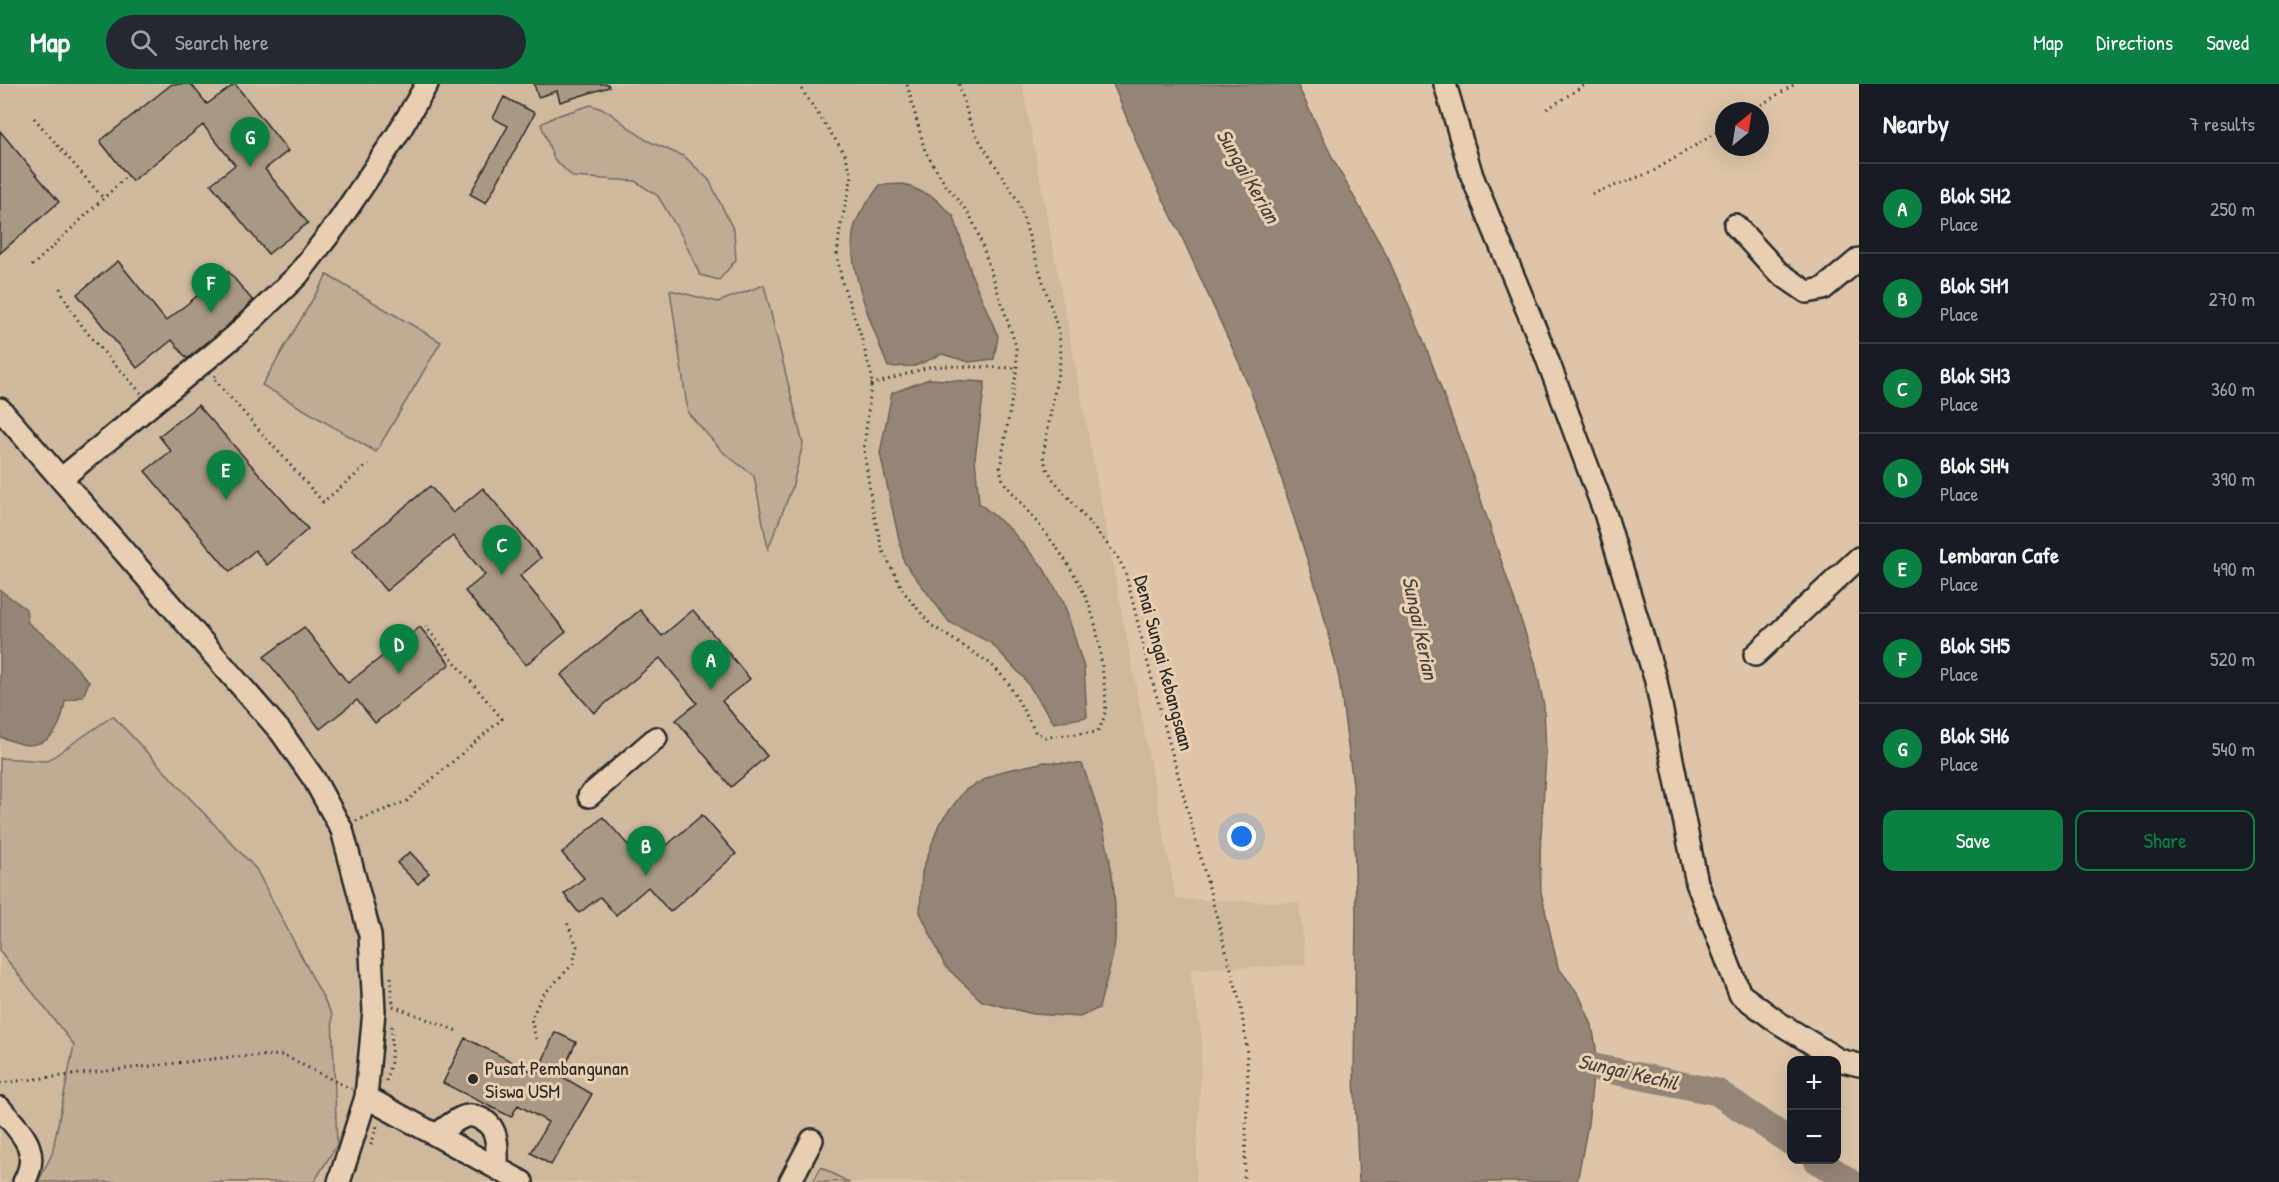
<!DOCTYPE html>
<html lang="en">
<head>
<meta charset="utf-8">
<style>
	:root { --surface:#171b24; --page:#242831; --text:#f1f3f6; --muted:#9ea1a6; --line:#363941; --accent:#0b8043 }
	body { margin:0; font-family:"Patrick Hand",sans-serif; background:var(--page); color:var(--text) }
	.controls { position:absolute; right:18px; bottom:18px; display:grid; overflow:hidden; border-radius:12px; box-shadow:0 6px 24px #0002 }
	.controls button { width:54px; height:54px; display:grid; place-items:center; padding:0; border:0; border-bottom:2px solid var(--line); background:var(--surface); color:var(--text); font:30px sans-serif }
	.compass { position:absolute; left:1715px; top:18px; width:54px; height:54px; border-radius:50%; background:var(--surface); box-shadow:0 6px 24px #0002; rotate:30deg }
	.you { position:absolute; left:1242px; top:753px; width:21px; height:21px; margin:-15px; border:4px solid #fff; border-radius:50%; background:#1a73e8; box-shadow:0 0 0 9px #1a73e833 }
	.badge { display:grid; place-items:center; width:39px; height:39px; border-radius:50%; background:var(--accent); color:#fff; font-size:20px; font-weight:700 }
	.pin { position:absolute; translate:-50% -50px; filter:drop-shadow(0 2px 3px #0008) }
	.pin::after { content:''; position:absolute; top:32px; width:21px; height:18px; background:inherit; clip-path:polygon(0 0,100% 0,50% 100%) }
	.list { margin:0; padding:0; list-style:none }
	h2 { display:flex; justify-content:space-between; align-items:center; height:78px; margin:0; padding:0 24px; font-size:26px }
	h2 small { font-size:20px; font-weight:400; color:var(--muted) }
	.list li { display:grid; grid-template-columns:39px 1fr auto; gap:18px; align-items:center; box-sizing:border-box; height:90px; padding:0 24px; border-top:2px solid var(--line) }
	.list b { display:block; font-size:22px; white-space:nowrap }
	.list p { margin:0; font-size:20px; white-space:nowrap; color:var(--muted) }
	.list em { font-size:20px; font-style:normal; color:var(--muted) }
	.actions { display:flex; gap:12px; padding:18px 24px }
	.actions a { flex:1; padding:14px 0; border:2px solid var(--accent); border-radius:12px; text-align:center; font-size:21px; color:var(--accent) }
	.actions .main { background:var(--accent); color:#fff }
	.icon { flex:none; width:33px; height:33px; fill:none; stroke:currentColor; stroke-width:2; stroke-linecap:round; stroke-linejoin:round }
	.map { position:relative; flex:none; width:1859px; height:1098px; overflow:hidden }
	header { display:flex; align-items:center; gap:36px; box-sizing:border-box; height:84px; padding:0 30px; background:var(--accent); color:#fff }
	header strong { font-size:28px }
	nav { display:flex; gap:33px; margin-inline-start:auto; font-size:21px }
	.search { width:420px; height:54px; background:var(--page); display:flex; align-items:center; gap:15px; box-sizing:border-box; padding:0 21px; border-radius:33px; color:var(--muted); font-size:22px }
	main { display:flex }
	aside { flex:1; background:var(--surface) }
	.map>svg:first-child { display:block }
	.built { fill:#ceb89e }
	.green { fill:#c0ab94; stroke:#766b60; stroke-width:1.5 }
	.water { fill:#948676; stroke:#6a6258; stroke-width:1.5 }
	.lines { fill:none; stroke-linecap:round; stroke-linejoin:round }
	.river { stroke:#948676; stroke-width:27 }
	.building { fill:#a99883; stroke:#2b2b2b; stroke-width:1.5 }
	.minor-casing { stroke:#2b2b2b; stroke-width:26 }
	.path { stroke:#2b2b2b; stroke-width:3; stroke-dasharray:1.5 4.5; stroke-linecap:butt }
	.minor { stroke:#e9cfb1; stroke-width:21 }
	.poi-dot { fill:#2b2b2b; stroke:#e9cfb1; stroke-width:2 }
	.labels { text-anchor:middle; stroke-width:6; stroke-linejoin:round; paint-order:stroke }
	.street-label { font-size:20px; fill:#2b2b2b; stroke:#e9cfb1 }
	.poi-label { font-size:20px; fill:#2b2b2b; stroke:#e9cfb1; text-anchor:start }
	.water-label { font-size:21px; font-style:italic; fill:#45423e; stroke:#e9cfb1 }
</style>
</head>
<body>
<header>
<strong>Map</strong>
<div class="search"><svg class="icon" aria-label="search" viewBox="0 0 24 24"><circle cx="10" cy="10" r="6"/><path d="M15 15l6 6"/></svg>Search here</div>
<nav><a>Map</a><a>Directions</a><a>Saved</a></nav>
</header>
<main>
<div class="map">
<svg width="1859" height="1098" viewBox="0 0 1859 1098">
	<rect width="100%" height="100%" fill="#dec5a9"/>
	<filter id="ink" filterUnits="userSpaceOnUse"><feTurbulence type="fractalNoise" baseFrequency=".0167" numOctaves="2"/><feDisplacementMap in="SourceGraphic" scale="12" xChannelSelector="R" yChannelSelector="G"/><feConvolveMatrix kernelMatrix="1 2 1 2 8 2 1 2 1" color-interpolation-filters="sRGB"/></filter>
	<g filter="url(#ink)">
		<path class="built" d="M0,0H1022L1176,815L1299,819L1306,881L1190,885L1202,954L1196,1098H0Z"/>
		<path class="green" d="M591,21L607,27L646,56L685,73L709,96L734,147L736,176L719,196L700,191L682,152L658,112L635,97L573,93L554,75L541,40L556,32Z
			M327,191L441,258L376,368L262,301Z
			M764,201L803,360L792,404L768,465L754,392L724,369L688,329L670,206L718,218Z
			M113,632L256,785L332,931L337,1061L314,1098H38L52,1070L74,961L0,867V674L47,677Z
			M821,1083L848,1098H813Z"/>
		<path class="water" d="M1113,0H1297L1334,77L1388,174L1423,255L1472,389L1535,578L1544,622L1546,670L1540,769L1541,808L1558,883L1579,911L1592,941L1596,964L1588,1040L1577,1098H1359L1354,992L1356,831L1353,700L1339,594L1320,516L1267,349L1240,281L1180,149L1144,77Z
			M904,100L933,113L954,133L972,192L998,252L994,275L969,278L942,270L915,282L888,283C875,248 845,181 854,145C857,130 871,114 880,101Z
			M929,295L985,298L975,374L979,419L1010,445L1042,482L1064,519L1084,584L1087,633L1054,639L1024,594L991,559L949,538L904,478L880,369L892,309Z
			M0,506L26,525L28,539L55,560L89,598L83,612L65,617C62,639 55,660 28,661C20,661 8,655 0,653Z
			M1045,678L1082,680C1104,737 1118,794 1115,856C1113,878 1104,902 1099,924L1080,933L1033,930L982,917L945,882L920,828L922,788L939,740L965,706L999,688Z"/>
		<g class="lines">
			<path class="river" d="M1560,972L1594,983L1717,1008L1792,1059
				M1817,1076L1850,1098"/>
		</g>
		<path class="building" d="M172,0H191L207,20L235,0L288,67L265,85L308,139L268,170L211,100L235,81L203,41L132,97L100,57Z
			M534,0H608L609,3L560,18L557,7L538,13Z
			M504,13L535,29L486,119L470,110L508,42L493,34Z
			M0,47L59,118L0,169Z
			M118,177L166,237L228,187L253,217L227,242L187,275L172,256L137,284L77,210Z
			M198,321L308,445L267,481L255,466L230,488L145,387L171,367L159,352Z
			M430,402L453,429L483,404L541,474L520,492L566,548L526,581L465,507L485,491L453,452L386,507L352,466Z
			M640,526L662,552L693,526L750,595L722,617L767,672L731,703L676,636L697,619L660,574L594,629L561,591Z
			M304,543L348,599L420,543L450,580L375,639L357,616L320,645L264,573Z
			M702,731L736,770L670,828L648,803L616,831L600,813L579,829L564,810L584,794L562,769L603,733L645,780Z
			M410,768L429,789L418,800L397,779Z
			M555,948L576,958L561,992L592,1010L551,1081L531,1069L548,1038L518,1021L511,1033L443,999L465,954L537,990Z"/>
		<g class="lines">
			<defs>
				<path id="minor" d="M1445,0L1472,92L1545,269L1605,429L1656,597L1697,799L1740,910L1779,939L1839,976L1859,981
					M1735,141L1778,188L1807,208L1823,205L1859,175
					M0,325L281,648L314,695L342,746L370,851L374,927L366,1013L339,1098
					M62,394L235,252L297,192L337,140L397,51L427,0
					M1755,571L1859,474
					M589,712L656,654
					M366,1013L522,1098
					M0,1024C21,1049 42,1065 24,1098
					M437,1050C445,1045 452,1038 461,1034C467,1031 473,1031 479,1034C500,1042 497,1065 497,1084
					M790,1098L812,1056"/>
			</defs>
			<use href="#minor" class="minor-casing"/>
			<path class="path" d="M798,0L845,70L852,92L840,145L837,171L842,198L861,252L872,293L864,365L872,422L882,465L904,508L931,541L991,580L1007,597L1036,649L1046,653L1097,648C1110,629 1105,611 1103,590C1101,577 1100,563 1097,549C1086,490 1040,443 1003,397L1000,385L1017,284L1016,262L979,152L970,131L945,100L925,67L907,0
				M959,0L969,35L976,51L1018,117L1059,249L1061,272L1043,371L1046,383L1053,395L1117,472L1125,487L1151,592L1240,918L1246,957L1248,996L1244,1098
				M1547,25L1586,0
				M1751,27L1795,0
				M34,34L103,114
				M1592,110L1652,88L1724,44
				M32,182L125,94
				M60,204C77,244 112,276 141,309
				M216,292L213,294L323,418L370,379
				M871,301L929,283L944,282L1017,284
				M356,737L407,717L502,635L425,542
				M391,893L393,920
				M393,922L457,947
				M536,955L531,935L542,912L573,880L577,862L566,836
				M386,997L391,978L392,941
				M0,999L230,973L283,971L351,1005
				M371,1061L377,1042"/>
			<use href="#minor" class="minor"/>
		</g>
	</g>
	<circle class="poi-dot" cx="473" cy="995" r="6"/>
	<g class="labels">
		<g class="street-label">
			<text transform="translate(1164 579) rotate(75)" y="7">Denai Sungai Kebangsaan</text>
		</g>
		<g class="poi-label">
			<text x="485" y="991">Pusat Pembangunan<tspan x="485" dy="23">Siswa USM</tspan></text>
		</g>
		<g class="water-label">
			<text transform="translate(1248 92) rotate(60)" y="7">Sungai Kerian</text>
			<text transform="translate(1420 544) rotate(78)" y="7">Sungai Kerian</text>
			<text transform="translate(1628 988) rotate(13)" y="7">Sungai Kechil</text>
		</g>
	</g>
</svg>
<div class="controls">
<button>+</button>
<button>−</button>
</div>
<svg class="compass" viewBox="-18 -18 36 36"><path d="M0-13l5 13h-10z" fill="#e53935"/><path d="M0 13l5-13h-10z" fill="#9ea1a6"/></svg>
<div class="you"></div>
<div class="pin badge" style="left:711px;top:606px">A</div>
<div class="pin badge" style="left:646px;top:792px">B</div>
<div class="pin badge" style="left:502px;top:491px">C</div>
<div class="pin badge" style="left:399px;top:590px">D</div>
<div class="pin badge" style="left:226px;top:416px">E</div>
<div class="pin badge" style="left:211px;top:229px">F</div>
<div class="pin badge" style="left:250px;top:83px">G</div>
</div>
<aside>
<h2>Nearby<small>7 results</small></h2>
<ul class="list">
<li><span class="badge">A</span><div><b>Blok SH2</b><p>Place</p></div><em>250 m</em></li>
<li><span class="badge">B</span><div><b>Blok SH1</b><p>Place</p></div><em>270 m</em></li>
<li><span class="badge">C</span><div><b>Blok SH3</b><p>Place</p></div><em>360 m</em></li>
<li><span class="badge">D</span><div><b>Blok SH4</b><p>Place</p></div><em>390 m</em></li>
<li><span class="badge">E</span><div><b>Lembaran Cafe</b><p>Place</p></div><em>490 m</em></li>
<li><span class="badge">F</span><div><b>Blok SH5</b><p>Place</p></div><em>520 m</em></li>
<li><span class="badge">G</span><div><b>Blok SH6</b><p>Place</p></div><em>540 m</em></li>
</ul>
<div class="actions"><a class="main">Save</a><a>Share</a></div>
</aside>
</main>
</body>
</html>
